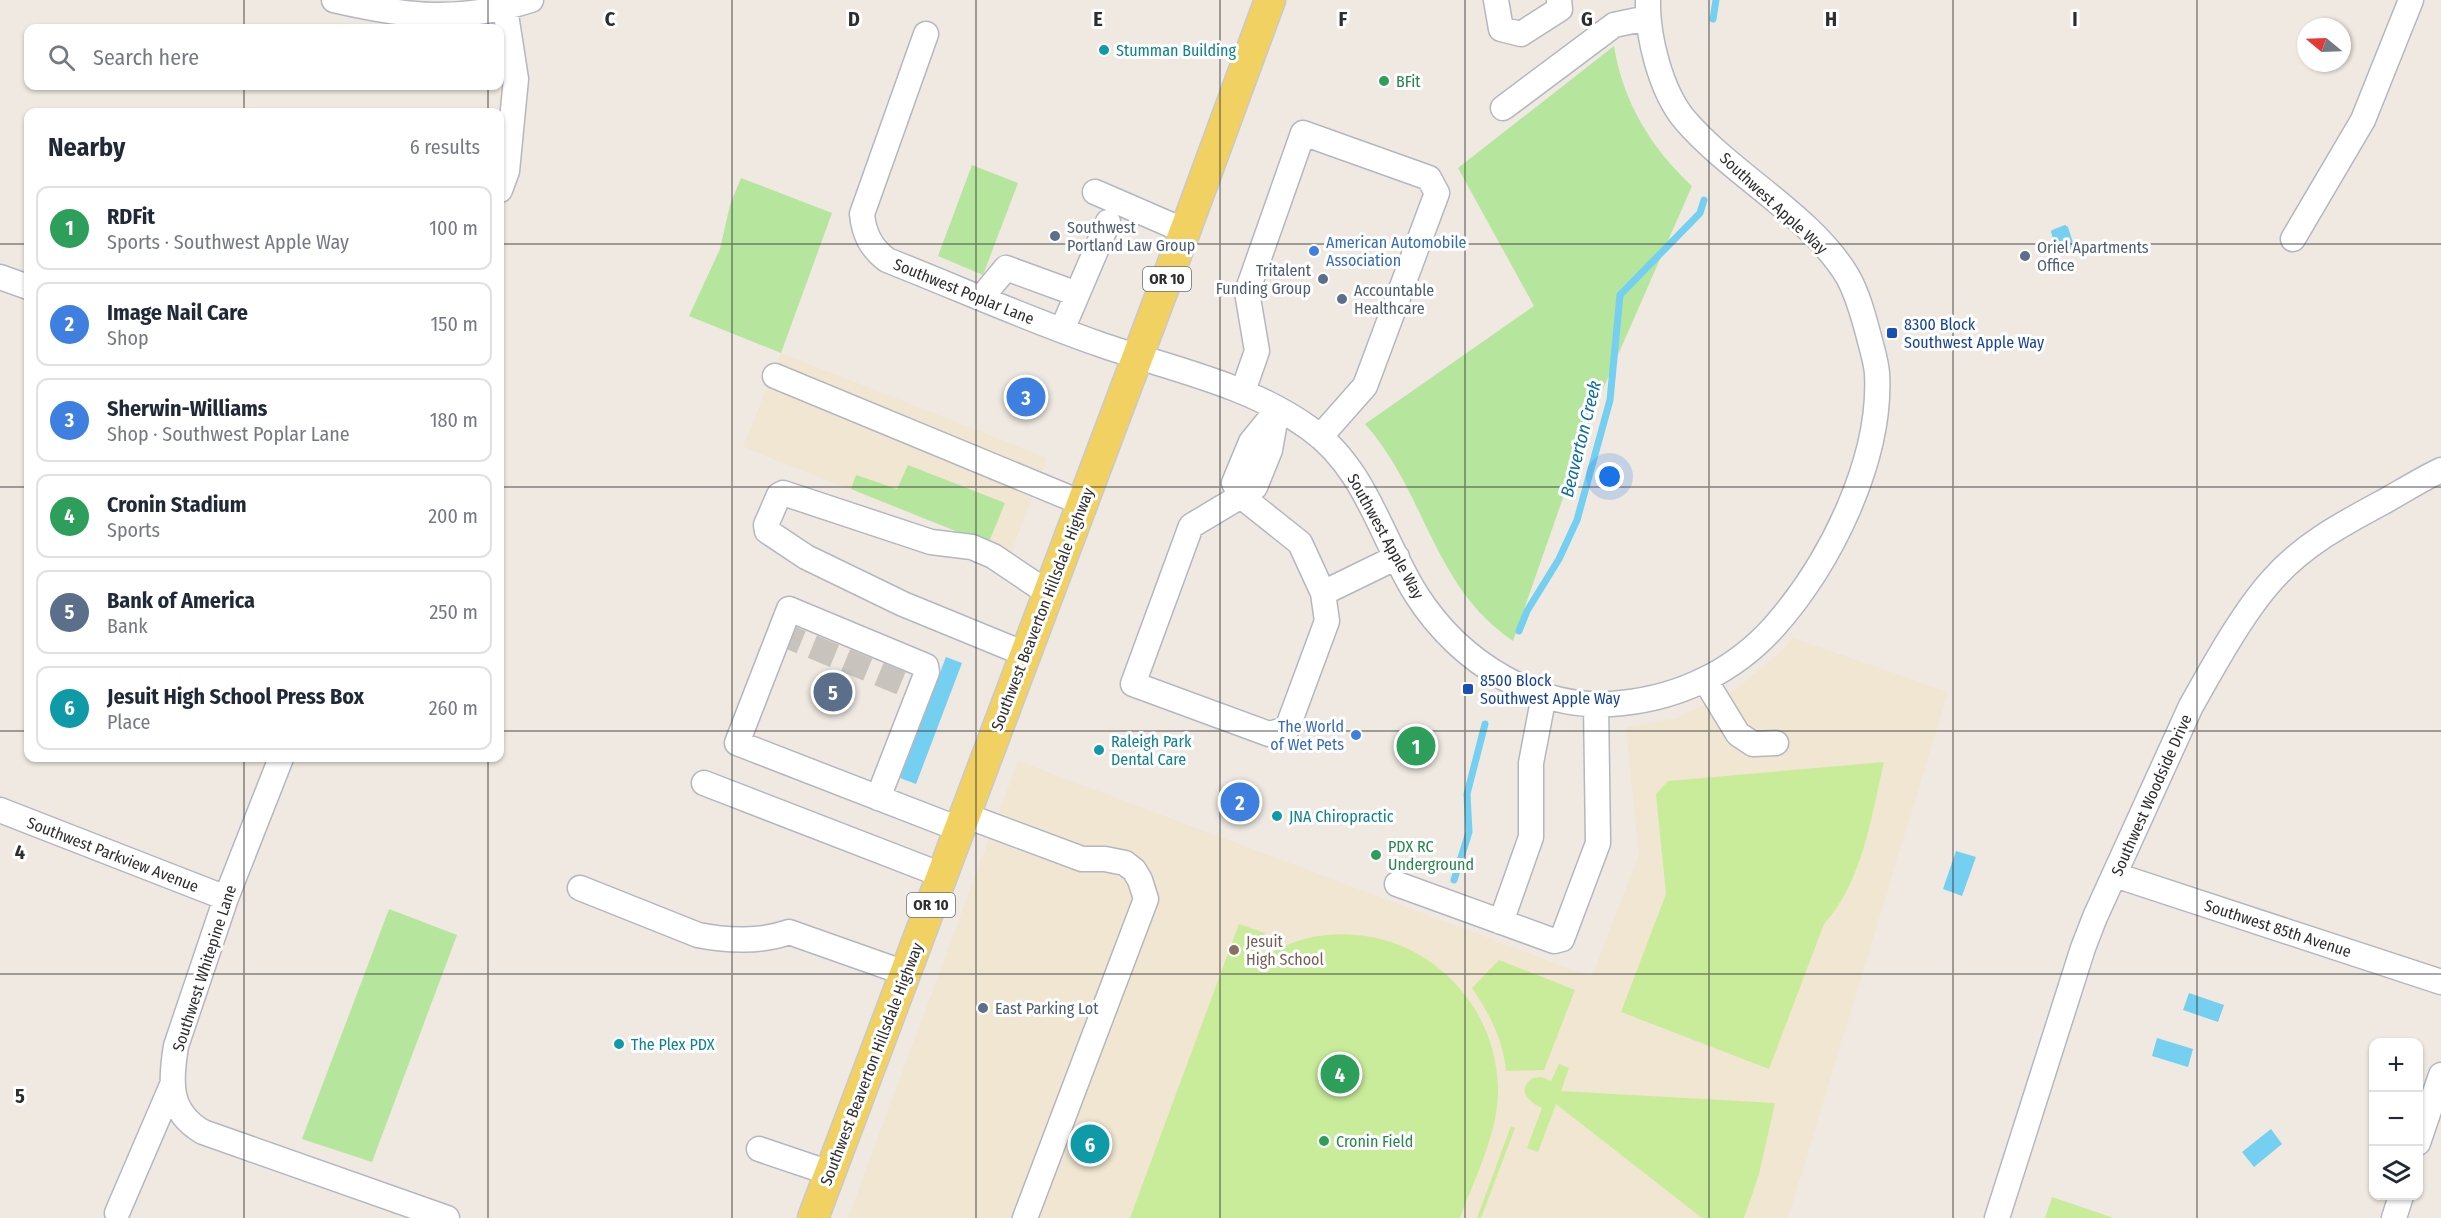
<!DOCTYPE html>
<html lang="en">
<head>
<meta charset="utf-8">
<style>
	:root { --surface:#fff; --page:#f2f2f3; --text:#1f2937; --muted:#747a83; --line:#e0e1e3; --accent:#2563eb }
	body { margin:0; font-family:"Fira Sans Condensed",sans-serif; background:var(--page); color:var(--text) }
	.controls { position:absolute; right:18px; bottom:18px; display:grid; overflow:hidden; border-radius:12px; box-shadow:0 2px 4px #0004 }
	.controls button { width:54px; height:54px; display:grid; place-items:center; padding:0; border:0; border-bottom:2px solid var(--line); background:var(--surface); color:var(--text); font:30px sans-serif }
	.compass { position:absolute; left:2297px; top:18px; width:54px; height:54px; border-radius:50%; background:var(--surface); box-shadow:0 2px 4px #0004; rotate:289deg }
	.you { position:absolute; left:1610px; top:477px; width:21px; height:21px; margin:-15px; border:4px solid #fff; border-radius:50%; background:#1a73e8; box-shadow:0 0 0 9px #1a73e833 }
	.badge { display:grid; place-items:center; width:39px; height:39px; border-radius:50%; background:var(--accent); color:#fff; font-size:20px; font-weight:700 }
	.pin { position:absolute; translate:-50% -50%; border:3px solid #fff; box-shadow:0 2px 6px #0006 }
	.list { margin:0; padding:0; list-style:none }
	h2 { display:flex; justify-content:space-between; align-items:center; height:78px; margin:0; padding:0 24px; font-size:26px }
	h2 small { font-size:20px; font-weight:400; color:var(--muted) }
	.list li { display:grid; grid-template-columns:39px 1fr auto; gap:18px; align-items:center; box-sizing:border-box; height:84px; margin:0 12px 12px; padding:0 12px; border:2px solid var(--line); border-radius:12px }
	.list b { display:block; font-size:22px; white-space:nowrap }
	.list p { margin:0; font-size:20px; white-space:nowrap; color:var(--muted) }
	.list em { font-size:20px; font-style:normal; color:var(--muted) }
	.icon { flex:none; width:33px; height:33px; fill:none; stroke:currentColor; stroke-width:2; stroke-linecap:round; stroke-linejoin:round }
	.map { position:relative; flex:none; width:2441px; height:1218px; overflow:hidden }
	.search { position:absolute; background:var(--surface); box-shadow:0 2px 4px #0004; left:24px; top:24px; width:480px; height:66px; display:flex; align-items:center; gap:15px; box-sizing:border-box; padding:0 21px; border-radius:12px; color:var(--muted); font-size:22px }
	.panel { position:absolute; background:var(--surface); box-shadow:0 2px 4px #0004; left:24px; top:108px; width:480px; height:654px; border-radius:12px }
	.map>svg:first-child { display:block }
	.education { fill:#f0e6d1 }
	.green { fill:#b6e59e }
	.pitch { fill:#c9ec9a }
	.water { fill:#75cff0 }
	.lines { fill:none; stroke-linecap:round; stroke-linejoin:round }
	.stream { stroke:#75cff0; stroke-width:7 }
	.minor-tunnel { stroke:#c8c4bd; stroke-width:24; stroke-dasharray:24 12; stroke-linecap:butt }
	.minor-casing { stroke:#b4b7c1; stroke-width:27 }
	.major-casing { stroke:#c9c9c9; stroke-width:33 }
	.minor { stroke:#fff; stroke-width:24 }
	.major { stroke:#f2d163; stroke-width:30 }
	.grid { fill:none; stroke:#2e2e2e; stroke-width:1.5; stroke-opacity:0.55 }
	.culture-dot { fill:#0f9aa8; stroke:#fff; stroke-width:2 }
	.leisure-dot { fill:#2e9e5b; stroke:#fff; stroke-width:2 }
	.service-dot { fill:#5c6f8a; stroke:#fff; stroke-width:2 }
	.shop-dot { fill:#3f7fe0; stroke:#fff; stroke-width:2 }
	.transit-dot { fill:#1a4fb4; stroke:#fff; stroke-width:2 }
	.education-dot { fill:#8d6e63; stroke:#fff; stroke-width:2 }
	.labels { text-anchor:middle; stroke-width:6; stroke-linejoin:round; paint-order:stroke }
	.shield { fill:#fff; stroke:#6d6d6d; stroke-width:1.5 }
	.shield-label { font-size:15px; font-weight:bold; fill:#2e2e2e }
	.culture-label { font-size:16px; fill:#0d838f; stroke:#fff; text-anchor:start }
	.leisure-label { font-size:16px; fill:#27864d; stroke:#fff; text-anchor:start }
	.street-label { font-size:16px; fill:#2e2e2e; stroke:#fff }
	.service-label { font-size:16px; fill:#4e5e75; stroke:#fff; text-anchor:start }
	.shop-label { font-size:16px; fill:#366cbe; stroke:#fff; text-anchor:start }
	.transit-label { font-size:16px; fill:#164399; stroke:#fff; text-anchor:start }
	.education-label { font-size:16px; fill:#785e54; stroke:#fff; text-anchor:start }
	.water-label { font-size:18px; font-style:italic; fill:#0d6fa3; stroke:#fff }
	.grid-label { font-size:20px; text-anchor:middle; font-weight:bold; fill:#2e2e2e; stroke:#fff; stroke-width:6; stroke-linejoin:round; paint-order:stroke }
</style>
</head>
<body>
<div class="map">
<svg width="2441" height="1218" viewBox="0 0 2441 1218">
	<rect width="100%" height="100%" fill="#efe9e1"/>
	<path class="education" d="M781,353L1047,458L1011,553L743,447Z
		M1793,638L1948,692L1788,1218H848L1018,761L1592,977L1639,854L1626,727L1677,718L1732,692L1781,652Z"/>
	<path class="green" d="M1614,46C1623,102 1651,148 1692,186L1593,412L1513,641C1432,586 1427,494 1365,424L1534,306L1458,168Z
		M972,165L1018,183L983,275L938,256Z
		M741,178L832,213L781,353L689,316L720,249L730,205Z
		M908,465L1005,503L988,544L851,489L856,475L897,489Z
		M389,909L457,935L372,1162L302,1139Z"/>
	<path class="pitch" d="M1884,762C1871,817 1863,881 1824,924L1769,1069L1621,1012L1666,894L1656,794L1668,781Z
		M1239,924L1265,933L1255,961C1275,950 1296,939 1319,936C1412,922 1495,993 1498,1087C1499,1132 1475,1177 1460,1218H1130Z
		M1499,960L1575,990L1544,1070L1506,1071C1503,1040 1490,1014 1472,988Z
		M1559,1064L1569,1068L1561,1091L1775,1103L1759,1174L1744,1218H1702L1556,1104L1538,1152L1527,1148L1542,1108C1528,1102 1516,1090 1533,1078L1541,1077L1551,1081Z
		M1511,1126L1515,1128L1481,1218H1477Z
		M2052,1197L2114,1218H2045Z"/>
	<path class="water" d="M2065,225L2068,227L2075,249L2073,251L2058,254L2051,232L2052,230Z
		M946,657L962,663L916,784L900,778Z
		M1956,851L1976,857L1962,896L1943,889Z
		M2189,993L2224,1005L2218,1022L2183,1010Z
		M2157,1038L2193,1049L2188,1067L2152,1056Z
		M2271,1129L2282,1144L2254,1167L2242,1152Z"/>
	<g class="lines">
		<path class="stream" d="M1713,19L1716,0
			M1519,631L1527,611L1559,559L1577,520L1610,400L1620,295L1700,213L1704,200
			M1454,880L1469,832L1467,794L1485,724"/>
		<path class="minor-tunnel" d="M779,633L920,691"/>
		<defs>
			<path id="minor" d="M334,0C407,17 459,23 531,0
				M1496,0L1501,29L1521,34L1560,9L1559,0
				M926,34L862,214C864,234 871,248 887,260C958,288 1027,319 1099,344C1170,369 1246,383 1309,428C1366,468 1381,538 1416,594C1460,663 1539,713 1622,703C1681,697 1734,671 1773,628C1830,564 1882,460 1877,373C1876,361 1872,349 1869,337C1864,318 1858,295 1848,277C1812,216 1731,174 1685,120C1661,92 1647,36 1648,0
				M1503,108L1614,25L1647,18
				M500,190L507,171L516,79L505,8
				M1095,192L1185,231
				M2293,239L2363,120L2411,0
				M0,277L28,287
				M981,298L1006,268L1077,294
				M1062,330L1108,222
				M775,376L1082,503
				M1243,391L1257,351L1247,292L1303,133L1429,178L1437,193L1365,386L1320,437
				M1277,410L1270,450L1255,487L1241,496L1234,483L1251,442Z
				M1241,496L1300,543L1323,593L1327,621L1287,729L1269,734L1133,684L1191,526Z
				M1323,593L1397,557
				M1025,654L903,604L806,557L767,531L766,525L779,495L783,493L931,542L972,547L993,556L1048,593
				M1705,680L1738,734L1753,744L1776,743
				M281,758L226,898L176,1046C170,1082 168,1112 203,1132L447,1218
				M704,783L942,875
				M878,798L927,672L926,666L789,609L737,743L959,829
				M0,810L226,898
				M964,815L1082,859H1105L1125,863L1134,870L1140,880L1146,899L1025,1218
				M2115,875L2441,982
				M1397,884L1554,941L1562,939L1598,843L1596,704
				M580,888L698,935C727,941 762,942 789,932L905,973
				M1501,922L1531,837V763L1544,695
				M2418,1143L2441,1075
				M759,1149L830,1173
				M117,1213L172,1085
				M1997,1218L2083,948L2095,917L2191,706C2213,667 2243,612 2273,579C2304,544 2344,523 2385,501C2403,491 2422,479 2441,470
				M2394,1218L2401,1196"/>
			<path id="major" d="M813,1218L1185,231L1270,0"/>
		</defs>
		<use href="#minor" class="minor-casing"/>
		<use href="#major" class="major-casing"/>
		<use href="#minor" class="minor"/>
		<use href="#major" class="major"/>
	</g>
	<path class="grid" d="M244,0V28M488,0V28M732,0V1218M976,0V1218M1220,0V1218M1465,0V1218M1709,0V1218M1953,0V1218M2197,0V1218M244,86V112M488,86V112M0,244H28M500,244H2441M0,487H28M500,487H2441M0,731H28M500,731H2441M244,758V1218M488,758V1218M0,974H2441"/>
	<g class="culture-dot">
		<circle cx="1104" cy="50" r="6"/>
		<circle cx="1099" cy="750" r="6"/>
		<circle cx="1277" cy="816" r="6"/>
		<circle cx="619" cy="1044" r="6"/>
	</g>
	<g class="leisure-dot">
		<circle cx="1384" cy="81" r="6"/>
		<circle cx="1376" cy="855" r="6"/>
		<circle cx="1324" cy="1141" r="6"/>
	</g>
	<g class="service-dot">
		<circle cx="1055" cy="236" r="6"/>
		<circle cx="2025" cy="256" r="6"/>
		<circle cx="1323" cy="279" r="6"/>
		<circle cx="1342" cy="299" r="6"/>
		<circle cx="983" cy="1008" r="6"/>
	</g>
	<g class="shop-dot">
		<circle cx="1314" cy="251" r="6"/>
		<circle cx="1356" cy="735" r="6"/>
	</g>
	<g class="transit-dot">
		<rect x="1886" y="327" width="12" height="12" rx="3"/>
		<rect x="1462" y="683" width="12" height="12" rx="3"/>
	</g>
	<circle class="education-dot" cx="1234" cy="950" r="6"/>
	<g class="labels">
		<g class="shield">
			<rect x="1143" y="267" width="48" height="24" rx="4.5"/>
			<rect x="907" y="893" width="48" height="24" rx="4.5"/>
		</g>
		<g class="shield-label">
			<text x="1167" y="284">OR 10</text>
			<text x="931" y="910">OR 10</text>
		</g>
		<g class="culture-label">
			<text x="1116" y="56">Stumman Building</text>
			<text x="1111" y="747">Raleigh Park<tspan x="1111" dy="18">Dental Care</tspan></text>
			<text x="1289" y="822">JNA Chiropractic</text>
			<text x="631" y="1050">The Plex PDX</text>
		</g>
		<g class="leisure-label">
			<text x="1396" y="87">BFit</text>
			<text x="1388" y="852">PDX RC<tspan x="1388" dy="18">Underground</tspan></text>
			<text x="1336" y="1147">Cronin Field</text>
		</g>
		<g class="street-label">
			<text transform="translate(1774 203) rotate(43)" y="6">Southwest Apple Way</text>
			<text transform="translate(964 291) rotate(22)" y="6">Southwest Poplar Lane</text>
			<text transform="translate(1386 536) rotate(61)" y="6">Southwest Apple Way</text>
			<text transform="translate(1042 609) rotate(-69)" y="6">Southwest Beaverton Hillsdale Highway</text>
			<text transform="translate(2151 795) rotate(-66)" y="6">Southwest Woodside Drive</text>
			<text transform="translate(113 854) rotate(21)" y="6">Southwest Parkview Avenue</text>
			<text transform="translate(2278 928) rotate(18)" y="6">Southwest 85th Avenue</text>
			<text transform="translate(204 968) rotate(-72)" y="6">Southwest Whitepine Lane</text>
			<text transform="translate(871 1064) rotate(-69)" y="6">Southwest Beaverton Hillsdale Highway</text>
		</g>
		<g class="service-label">
			<text x="1067" y="233">Southwest<tspan x="1067" dy="18">Portland Law Group</tspan></text>
			<text x="2037" y="253">Oriel Apartments<tspan x="2037" dy="18">Office</tspan></text>
			<text x="1311" y="276" text-anchor="end">Tritalent<tspan x="1311" dy="18">Funding Group</tspan></text>
			<text x="1354" y="296">Accountable<tspan x="1354" dy="18">Healthcare</tspan></text>
			<text x="995" y="1014">East Parking Lot</text>
		</g>
		<g class="shop-label">
			<text x="1326" y="248">American Automobile<tspan x="1326" dy="18">Association</tspan></text>
			<text x="1344" y="732" text-anchor="end">The World<tspan x="1344" dy="18">of Wet Pets</tspan></text>
		</g>
		<g class="transit-label">
			<text x="1904" y="330">8300 Block<tspan x="1904" dy="18">Southwest Apple Way</tspan></text>
			<text x="1480" y="686">8500 Block<tspan x="1480" dy="18">Southwest Apple Way</tspan></text>
		</g>
		<g class="education-label">
			<text x="1246" y="947">Jesuit<tspan x="1246" dy="18">High School</tspan></text>
		</g>
		<g class="water-label">
			<text transform="translate(1581 439) rotate(-76)" y="6">Beaverton Creek</text>
		</g>
	</g>
	<g class="grid-label">
		<text x="610" y="26">C</text>
		<text x="854" y="26">D</text>
		<text x="1098" y="26">E</text>
		<text x="1343" y="26">F</text>
		<text x="1587" y="26">G</text>
		<text x="1831" y="26">H</text>
		<text x="2075" y="26">I</text>
		<text x="20" y="859">4</text>
		<text x="20" y="1103">5</text>
	</g>
</svg>
<div class="controls">
<button>+</button>
<button>−</button>
<button><svg class="icon" aria-label="layers" viewBox="0 0 24 24"><path d="M12 4l9 5-9 5-9-5zM3 14l9 5 9-5"/></svg></button>
</div>
<svg class="compass" viewBox="-18 -18 36 36"><path d="M0-13l5 13h-10z" fill="#e53935"/><path d="M0 13l5-13h-10z" fill="#747a83"/></svg>
<div class="you"></div>
<div class="pin badge" style="left:1416px;top:746px;background:#2e9e5b">1</div>
<div class="pin badge" style="left:1240px;top:802px;background:#3f7fe0">2</div>
<div class="pin badge" style="left:1026px;top:397px;background:#3f7fe0">3</div>
<div class="pin badge" style="left:1340px;top:1074px;background:#2e9e5b">4</div>
<div class="pin badge" style="left:833px;top:692px;background:#5c6f8a">5</div>
<div class="pin badge" style="left:1090px;top:1144px;background:#0f9aa8">6</div>
<div class="search"><svg class="icon" aria-label="search" viewBox="0 0 24 24"><circle cx="10" cy="10" r="6"/><path d="M15 15l6 6"/></svg>Search here</div>
<section class="panel">
<h2>Nearby<small>6 results</small></h2>
<ul class="list">
<li><span class="badge" style="background:#2e9e5b">1</span><div><b>RDFit</b><p>Sports · Southwest Apple Way</p></div><em>100 m</em></li>
<li><span class="badge" style="background:#3f7fe0">2</span><div><b>Image Nail Care</b><p>Shop</p></div><em>150 m</em></li>
<li><span class="badge" style="background:#3f7fe0">3</span><div><b>Sherwin-Williams</b><p>Shop · Southwest Poplar Lane</p></div><em>180 m</em></li>
<li><span class="badge" style="background:#2e9e5b">4</span><div><b>Cronin Stadium</b><p>Sports</p></div><em>200 m</em></li>
<li><span class="badge" style="background:#5c6f8a">5</span><div><b>Bank of America</b><p>Bank</p></div><em>250 m</em></li>
<li><span class="badge" style="background:#0f9aa8">6</span><div><b>Jesuit High School Press Box</b><p>Place</p></div><em>260 m</em></li>
</ul>
</section>
</div>
</body>
</html>
